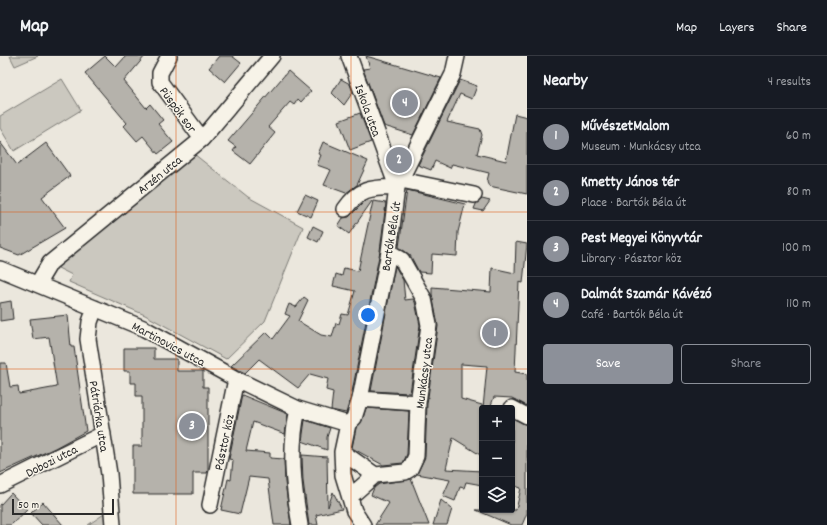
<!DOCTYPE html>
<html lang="en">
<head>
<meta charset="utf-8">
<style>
	:root { --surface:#171b24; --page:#20242c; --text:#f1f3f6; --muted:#9ea1a6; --line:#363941; --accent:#8c9099 }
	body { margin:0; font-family:Dekko,sans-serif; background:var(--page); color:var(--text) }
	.controls { position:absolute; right:12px; bottom:12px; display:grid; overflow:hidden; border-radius:4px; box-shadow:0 1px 3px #0004 }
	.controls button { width:36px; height:36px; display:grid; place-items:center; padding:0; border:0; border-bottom:1px solid var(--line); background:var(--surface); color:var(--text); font:20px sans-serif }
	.scale { position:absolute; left:12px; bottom:10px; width:102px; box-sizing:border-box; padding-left:4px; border:2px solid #2b2b2b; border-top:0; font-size:11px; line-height:14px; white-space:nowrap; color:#2b2b2b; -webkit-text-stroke:3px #f7f3e8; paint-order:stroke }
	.you { position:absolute; left:368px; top:259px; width:14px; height:14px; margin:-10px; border:3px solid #fff; border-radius:50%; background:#1a73e8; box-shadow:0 0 0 6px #1a73e833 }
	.badge { display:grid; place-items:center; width:26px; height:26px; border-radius:50%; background:var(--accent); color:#fff; font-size:13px; font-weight:700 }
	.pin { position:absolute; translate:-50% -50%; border:2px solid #fff; box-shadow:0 1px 4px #0006 }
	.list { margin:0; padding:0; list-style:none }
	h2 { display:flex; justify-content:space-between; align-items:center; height:52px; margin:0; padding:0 16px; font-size:17px }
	h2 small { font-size:13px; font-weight:400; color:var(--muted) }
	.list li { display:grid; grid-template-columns:26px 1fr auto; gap:12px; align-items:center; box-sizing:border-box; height:56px; padding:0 16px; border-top:1px solid var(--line) }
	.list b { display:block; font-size:15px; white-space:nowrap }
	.list p { margin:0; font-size:13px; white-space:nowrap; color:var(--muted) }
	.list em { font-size:13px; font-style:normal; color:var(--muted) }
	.actions { display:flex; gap:8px; padding:12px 16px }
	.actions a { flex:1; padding:9px 0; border:1px solid var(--accent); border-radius:4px; text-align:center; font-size:14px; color:var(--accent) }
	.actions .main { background:var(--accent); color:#fff }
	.icon { flex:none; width:22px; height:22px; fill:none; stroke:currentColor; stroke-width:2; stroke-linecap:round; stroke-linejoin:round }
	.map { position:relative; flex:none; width:527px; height:469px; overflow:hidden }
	header { display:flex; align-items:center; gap:24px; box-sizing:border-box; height:56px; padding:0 20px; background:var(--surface); border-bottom:1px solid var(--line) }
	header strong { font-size:19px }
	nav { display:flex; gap:22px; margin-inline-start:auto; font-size:14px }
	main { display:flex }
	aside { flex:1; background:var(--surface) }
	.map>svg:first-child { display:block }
	.green { fill:#cbc8bf; stroke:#7b7a75 }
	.building { fill:#b5b2ab; stroke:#2b2b2b }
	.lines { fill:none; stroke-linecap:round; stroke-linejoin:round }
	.street-casing { stroke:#2b2b2b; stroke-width:18 }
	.street { stroke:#f7f3e8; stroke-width:15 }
	.grid { fill:none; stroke:#df570e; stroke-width:1; stroke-opacity:0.55 }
	.labels { text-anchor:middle; stroke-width:3; stroke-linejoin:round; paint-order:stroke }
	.street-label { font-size:13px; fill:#2b2b2b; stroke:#f7f3e8 }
</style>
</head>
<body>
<header>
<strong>Map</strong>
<nav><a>Map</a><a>Layers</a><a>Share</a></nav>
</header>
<main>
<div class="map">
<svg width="527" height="469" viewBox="0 0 527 469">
	<rect width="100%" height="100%" fill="#ebe7dd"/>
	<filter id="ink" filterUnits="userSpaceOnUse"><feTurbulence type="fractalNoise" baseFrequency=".025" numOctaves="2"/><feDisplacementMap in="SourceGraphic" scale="8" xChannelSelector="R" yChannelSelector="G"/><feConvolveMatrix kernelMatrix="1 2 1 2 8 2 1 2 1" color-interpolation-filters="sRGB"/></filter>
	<g filter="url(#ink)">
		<path class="green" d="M10,0H38L15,10Z
			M62,23L81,54L14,95L0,72V60Z
			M194,98L248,141L303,171L265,265L226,303L145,259L69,226L72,219L58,212L60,207Z
			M104,458L109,469H88Z"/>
		<path class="building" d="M105,0L116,11L126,0H145L124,25L146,52L150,48L163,64L158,68L173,86L158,98L143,80L137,85L124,70L127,67L85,17Z
			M219,0H232L241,7L225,26L209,12Z
			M366,0L441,22L413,79L384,70L363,13L370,12Z
			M288,15L311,35L301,46L298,43L294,49L290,46L268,71L275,77L250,108L233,95L236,91L228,85Z
			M341,23L350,28L353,36L344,49L332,37Z
			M460,24L477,30L472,43L460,38L447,66L480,73L482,79L477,98L506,105L515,58L527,61V138L489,130L487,125L489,117L452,108L450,112L435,105L431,114L418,109Z
			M360,57L371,86L350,94L339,65Z
			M0,86L17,109L46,87L70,120L42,141L65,172L19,199L0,192Z
			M323,86L368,105L357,129L346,137L324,129L331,114L317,109L321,99L318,98Z
			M407,134L465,148L458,176L457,200L432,198L431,217L419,216L410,199L399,191Z
			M305,139L318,145L311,161L297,155Z
			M482,143L490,145L483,155L474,153L476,148Z
			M366,144L372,145L349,178L338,170L343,162L349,161Z
			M373,145L386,147L380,195L351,341L346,357L331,354L333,336L326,334L328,323L310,318L298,332L259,303L245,317L231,310L266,276L273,283L290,260L285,258L289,248L296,251L304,241L308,244L298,265L321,279L332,281L336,267L339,268L342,258L348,259L355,235L333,230L336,218L342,220L344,212L358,215Z
			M313,170L323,175L318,186L308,181Z
			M516,186L527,188L523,227L519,226L515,316L527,318V350L512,342L494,341L490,352H483L487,310L461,308V343L482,349V400L453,382L446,413L482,415V429L466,426L464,432L460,431L455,445L443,440L450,424L417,418L425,401L427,348L438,270L432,238V231L491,236L492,212L515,217Z
			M395,210L403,224L405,244L413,243L415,246L420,269L410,337L371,335Z
			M11,245L13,263L0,265V247Z
			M68,259L71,291H74L86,375L55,392L0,417V307H6L10,331L18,330L19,338L57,331L49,281L33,283L30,263Z
			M124,292H154V303H177V315H203V331H208V414L207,417H193V438H133V390H142V340H136V327H130V315H124Z
			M242,339L288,358L285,378L253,366L246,395L270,397V402L284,403L285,426L291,469H274L268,423L249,421L240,458L221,454L228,423L231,424L233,404L229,403Z
			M366,352L409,355L407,398L403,407L383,409L352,392L356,372L362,365Z
			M512,362L527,369V457L522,469H511L476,454H516L521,432L512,429Z
			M305,364L330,372L327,381V394L302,385Z
			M302,399L327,401L328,451L333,436L342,453L316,459L318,469H309L303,425Z
			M411,423L429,469H375L389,447L371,439L374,432L379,428Z
			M11,437L27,454L11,469H0V449Z
			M441,444L452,453L447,469H433Z
			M43,446L63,469H42L31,457Z"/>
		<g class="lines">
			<defs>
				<path id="street" d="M169,0L160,17V26L202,83
					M349,0L397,131
					M401,124L474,139
					M345,153C360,131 372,132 397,131
					M0,213L143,272L236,323L298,353L348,368
					M38,227L50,207L202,83L272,0
					M95,252L90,266L88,283L109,418L113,469
					M360,343L418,347
					M512,352L527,360
					M298,353C289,392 293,430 300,469
					M342,396L375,419L351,440
					M375,419L405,416L410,413L416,400L418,347L429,269L424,243L402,204L389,196
					M0,429L103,378
					M210,449L236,323
					M363,469L354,455L343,419L342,396L348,368L354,362L360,343L389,196L397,131L453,18L457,0"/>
			</defs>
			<use href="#street" class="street-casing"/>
			<use href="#street" class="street"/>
		</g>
	</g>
	<path class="grid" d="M176,0V469M351,0V469M0,156H527M0,313H527"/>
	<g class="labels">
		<g class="street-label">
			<text transform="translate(179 53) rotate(54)" y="5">Püspök sor</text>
			<text transform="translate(369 54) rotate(70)" y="5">Iskola utca</text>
			<text transform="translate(159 118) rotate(-39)" y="5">Arzén utca</text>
			<text transform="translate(390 180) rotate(-81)" y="5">Bartók Béla út</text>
			<text transform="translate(169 287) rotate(28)" y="5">Martinovics utca</text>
			<text transform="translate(423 317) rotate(-83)" y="5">Munkácsy utca</text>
			<text transform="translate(100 360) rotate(81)" y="5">Pátriárka utca</text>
			<text transform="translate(223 386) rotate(-78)" y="5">Pásztor köz</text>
			<text transform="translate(51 404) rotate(-27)" y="5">Dobozi utca</text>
		</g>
	</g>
</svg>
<div class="controls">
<button>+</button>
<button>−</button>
<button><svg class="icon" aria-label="layers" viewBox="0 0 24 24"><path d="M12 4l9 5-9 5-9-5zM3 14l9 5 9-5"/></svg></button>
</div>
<div class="scale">50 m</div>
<div class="you"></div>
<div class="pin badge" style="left:495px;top:277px">1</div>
<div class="pin badge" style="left:399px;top:104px">2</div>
<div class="pin badge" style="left:192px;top:370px">3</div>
<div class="pin badge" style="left:405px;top:47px">4</div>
</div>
<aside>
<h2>Nearby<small>4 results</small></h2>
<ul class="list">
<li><span class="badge">1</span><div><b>MűvészetMalom</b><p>Museum · Munkácsy utca</p></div><em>60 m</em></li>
<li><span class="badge">2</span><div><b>Kmetty János tér</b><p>Place · Bartók Béla út</p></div><em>80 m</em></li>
<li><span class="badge">3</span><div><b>Pest Megyei Könyvtár</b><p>Library · Pásztor köz</p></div><em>100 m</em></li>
<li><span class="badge">4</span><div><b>Dalmát Szamár Kávézó</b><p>Café · Bartók Béla út</p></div><em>110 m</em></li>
</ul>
<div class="actions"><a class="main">Save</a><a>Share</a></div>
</aside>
</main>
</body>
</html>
